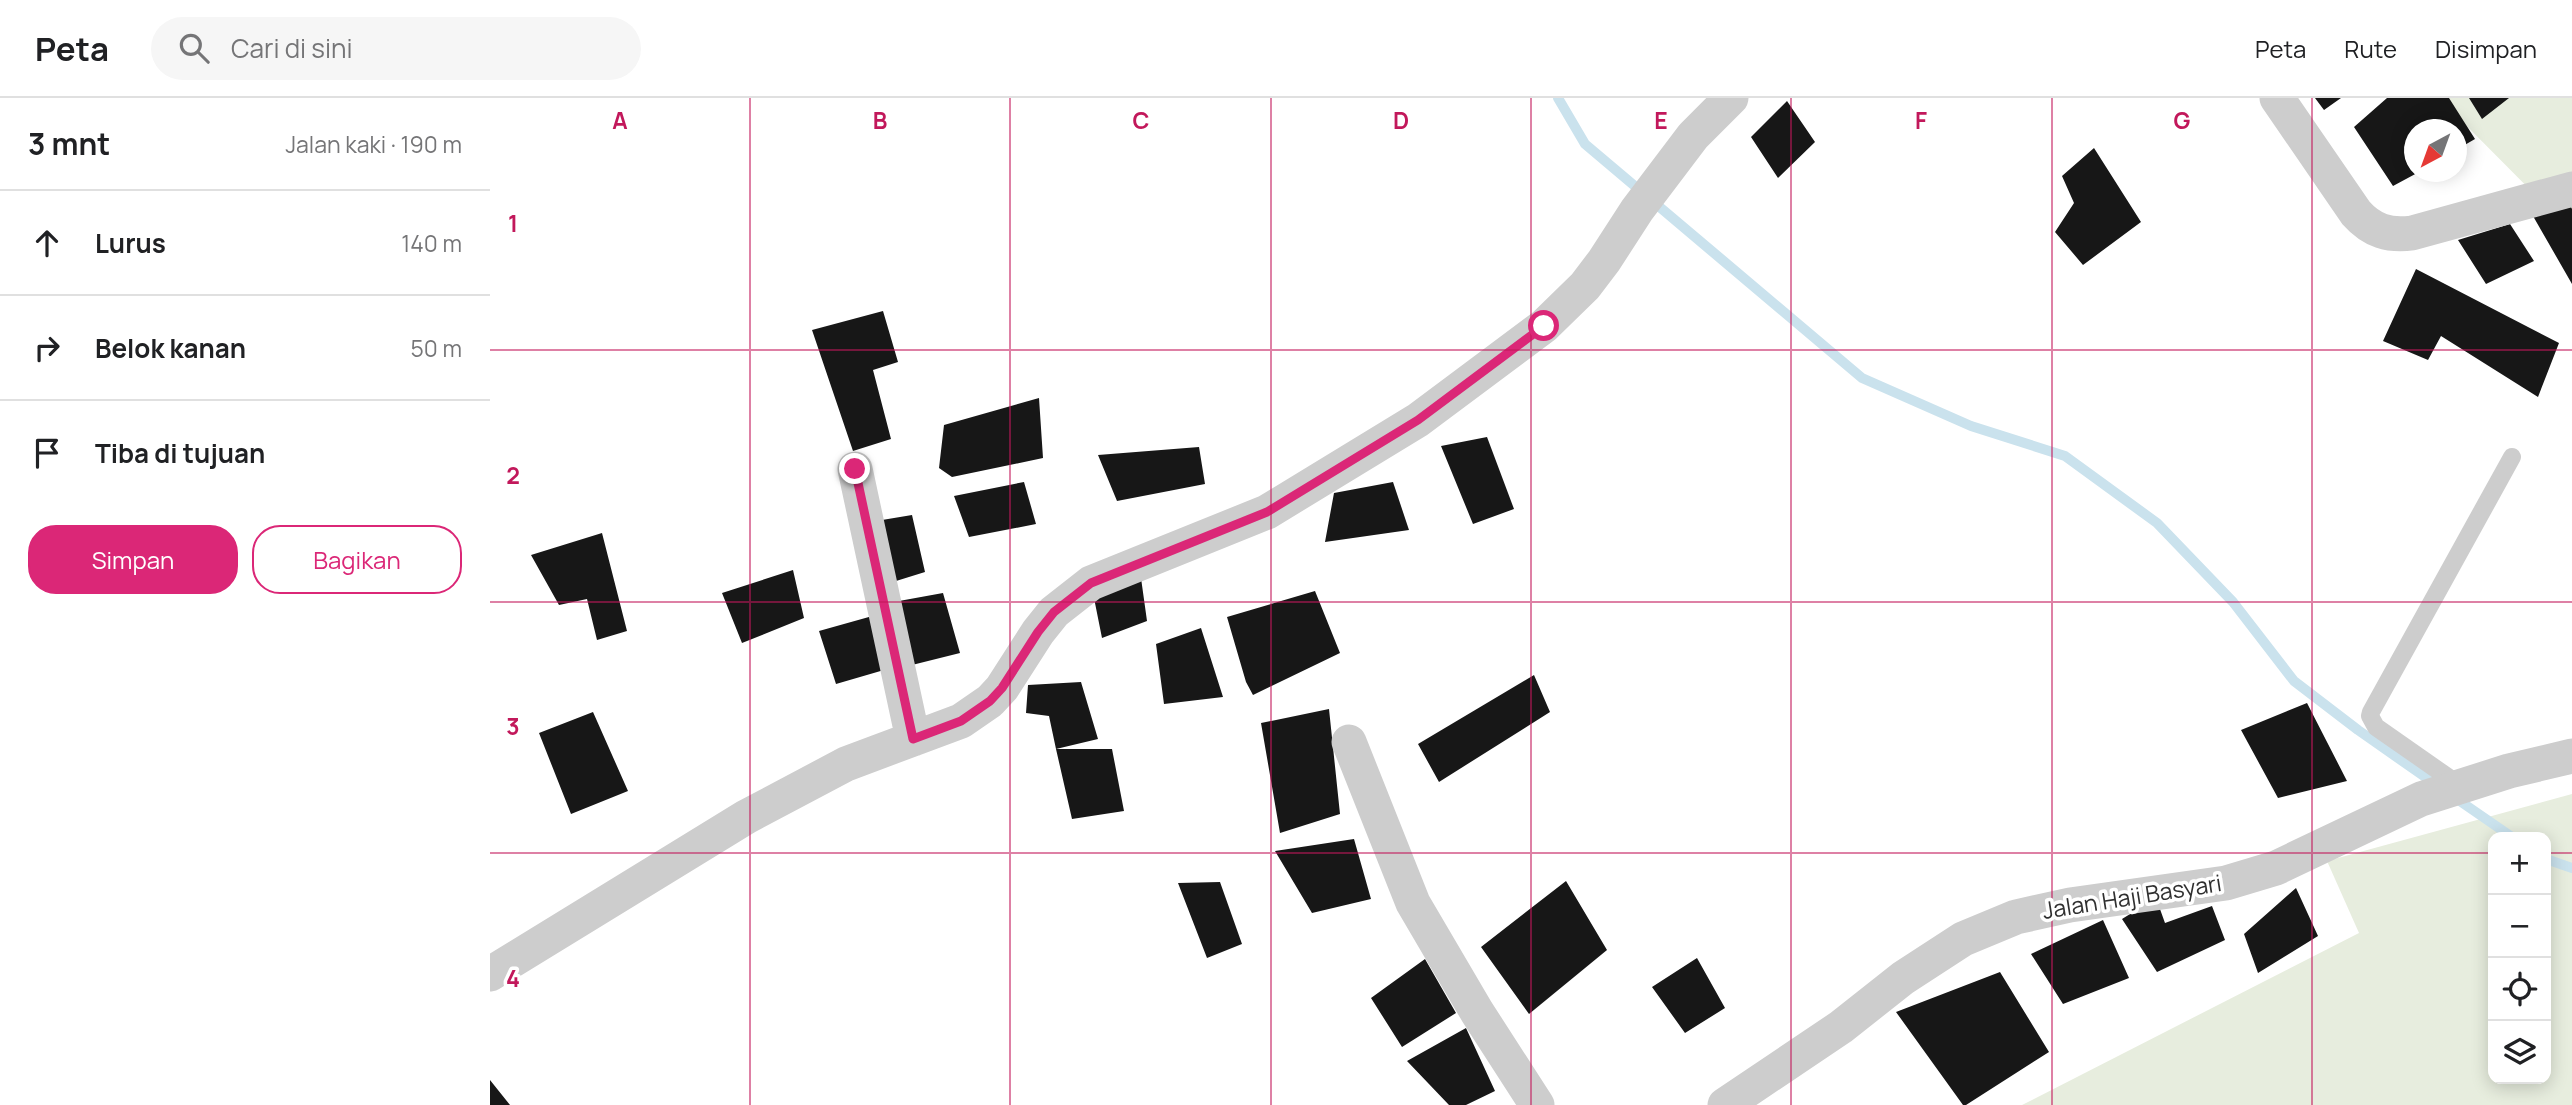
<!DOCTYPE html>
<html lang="id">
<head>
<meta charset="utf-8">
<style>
	:root { --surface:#fff; --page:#f6f6f6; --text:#202124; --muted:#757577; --line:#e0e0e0; --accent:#db2777 }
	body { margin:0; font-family:Manrope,sans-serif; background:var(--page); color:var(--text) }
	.controls { position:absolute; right:21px; bottom:21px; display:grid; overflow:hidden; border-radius:14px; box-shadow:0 4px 18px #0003 }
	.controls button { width:63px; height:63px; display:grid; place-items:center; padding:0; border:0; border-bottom:2px solid var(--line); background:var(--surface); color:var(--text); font:35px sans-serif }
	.compass { position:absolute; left:1914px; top:21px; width:63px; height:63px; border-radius:50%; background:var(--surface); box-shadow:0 4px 18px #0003; rotate:221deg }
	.stop { position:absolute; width:21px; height:21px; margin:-16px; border:5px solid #db2777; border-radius:50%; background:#fff }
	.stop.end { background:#db2777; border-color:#fff; box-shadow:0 2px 7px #0008 }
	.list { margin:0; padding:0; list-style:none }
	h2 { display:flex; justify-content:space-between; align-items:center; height:91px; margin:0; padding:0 28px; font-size:30px }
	h2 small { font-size:23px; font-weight:400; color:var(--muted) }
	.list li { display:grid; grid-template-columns:46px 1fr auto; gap:21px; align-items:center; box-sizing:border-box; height:105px; padding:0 28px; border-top:2px solid var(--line) }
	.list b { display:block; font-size:26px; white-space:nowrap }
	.list em { font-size:23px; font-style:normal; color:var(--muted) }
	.actions { display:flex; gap:14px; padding:21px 28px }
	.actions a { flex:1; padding:16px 0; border:2px solid var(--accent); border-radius:28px; text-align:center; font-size:24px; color:var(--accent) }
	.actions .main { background:var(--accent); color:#fff }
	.icon { flex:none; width:38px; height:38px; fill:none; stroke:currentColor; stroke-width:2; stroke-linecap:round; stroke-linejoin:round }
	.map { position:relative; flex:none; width:2082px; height:1007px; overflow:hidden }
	header { display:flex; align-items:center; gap:42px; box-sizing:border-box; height:98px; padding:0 35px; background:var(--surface); border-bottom:2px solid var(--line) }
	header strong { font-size:33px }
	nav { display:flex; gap:38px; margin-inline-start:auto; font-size:24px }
	.search { width:490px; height:63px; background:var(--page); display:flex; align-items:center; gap:18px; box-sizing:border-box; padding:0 24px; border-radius:38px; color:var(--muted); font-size:26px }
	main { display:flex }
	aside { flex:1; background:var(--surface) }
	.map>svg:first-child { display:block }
	.green { fill:#e7edde; fill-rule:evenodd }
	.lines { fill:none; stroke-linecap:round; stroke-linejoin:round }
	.stream { stroke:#cae2ed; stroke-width:10 }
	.building { fill:#171717 }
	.service { stroke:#cdcdcd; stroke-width:18 }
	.minor { stroke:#cdcdcd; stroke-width:35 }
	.route { stroke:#db2777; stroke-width:9 }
	.grid { fill:none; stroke:#c2185b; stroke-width:2; stroke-opacity:0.55 }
	.labels { text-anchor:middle; stroke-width:7; stroke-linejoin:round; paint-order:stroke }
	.street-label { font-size:23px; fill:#303030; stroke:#fff }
	.grid-label { font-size:23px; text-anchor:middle; font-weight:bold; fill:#c2185b; stroke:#fff; stroke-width:7; stroke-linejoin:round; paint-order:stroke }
</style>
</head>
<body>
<header>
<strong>Peta</strong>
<div class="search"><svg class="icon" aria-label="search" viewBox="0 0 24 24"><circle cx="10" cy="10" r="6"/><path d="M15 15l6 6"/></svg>Cari di sini</div>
<nav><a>Peta</a><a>Rute</a><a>Disimpan</a></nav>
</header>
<main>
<aside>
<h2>3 mnt<small>Jalan kaki · 190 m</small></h2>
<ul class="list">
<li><svg class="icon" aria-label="ahead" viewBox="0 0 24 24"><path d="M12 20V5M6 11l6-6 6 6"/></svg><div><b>Lurus</b></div><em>140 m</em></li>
<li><svg class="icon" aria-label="right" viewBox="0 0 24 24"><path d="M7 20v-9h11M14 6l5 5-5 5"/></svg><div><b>Belok kanan</b></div><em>50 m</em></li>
<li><svg class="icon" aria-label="arrive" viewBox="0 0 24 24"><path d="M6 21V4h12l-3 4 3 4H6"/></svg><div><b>Tiba di tujuan</b></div></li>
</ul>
<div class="actions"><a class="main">Simpan</a><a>Bagikan</a></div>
</aside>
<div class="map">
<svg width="2082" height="1007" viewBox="0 0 2082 1007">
	<rect width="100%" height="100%" fill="#fff"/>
	<path class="green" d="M1949,0H2082V134Z
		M2082,696V1007H1532L1869,835L1837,763ZM2003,739H2056V981H2003Z"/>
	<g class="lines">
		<path class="stream" d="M1068,0L1095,46L1372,280L1481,328L1575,358L1667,425L1743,504L1804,583L1868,632L1948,688
			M1964,699L2022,739
			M2056,761L2082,770"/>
	</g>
	<path class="building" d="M1825,0H1851L1834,12Z
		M1897,0H1959L1985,41L1966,52V32H1924V74H1929L1903,88L1864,29Z
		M1979,0H2019L1992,21Z
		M1297,3L1325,44L1288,80L1261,39Z
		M1604,50L1651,124L1593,167L1565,134L1584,105L1572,78Z
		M2081,109L2082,111V186L2043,118Z
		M2020,126L2044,163L1996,186L1968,142Z
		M1926,171L2069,245L2048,299L1951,238L1938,262L1893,243Z
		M393,213L408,264L383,272L401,341L363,353L322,232Z
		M549,300L553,360L462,379L449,370L454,327Z
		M997,339L1024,411L983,426L951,348Z
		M709,349L715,386L627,403L608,357Z
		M534,384L546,426L479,439L464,398Z
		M903,384L919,432L835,444L844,395Z
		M422,417L435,474L390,488L368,426Z
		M112,435L137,533L107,542L97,501L69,507L41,457Z
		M303,472L314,520L252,545L232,495Z
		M651,480L657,523L612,540L604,500Z
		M825,493L850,555L763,597L756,584L737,519Z
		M453,495L470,555L414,569L398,505Z
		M386,517L394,572L346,586L329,533Z
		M711,530L733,599L674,606L666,546Z
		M1044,577L1060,614L949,684L928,646Z
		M591,584L608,641L566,651L559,618L536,615L538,587Z
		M1817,605L1857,683L1788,700L1751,632Z
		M839,611L850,716L790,735L771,625Z
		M103,614L138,693L81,716L49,635Z
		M566,651H622L634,713L582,721Z
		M864,741L881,801L822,815L785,753Z
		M1076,783L1117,852L1039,916L991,849Z
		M730,784L752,846L717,860L688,785Z
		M1806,790L1828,838L1768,875L1754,836Z
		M1666,800L1675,825L1722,808L1735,842L1667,874L1632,821Z
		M1613,822L1639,880L1573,906L1541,856Z
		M1207,860L1235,910L1195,935L1162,889Z
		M935,861L966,915L912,949L881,900Z
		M1510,874L1559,954L1476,1007H1473L1406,914Z
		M976,930L1005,993L976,1007H959L917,963Z
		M0,982L20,1007H0Z"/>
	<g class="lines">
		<path class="service" d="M1972,689L1886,629L1880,618L1881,614L2022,359"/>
		<path class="minor" d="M1787,0L1866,115C1882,133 1899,138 1922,135L2082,91
			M365,371L423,641
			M859,644L923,805L987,914L1047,1007
			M0,876L256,719L356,666L471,623L500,603L512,590L548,534L564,514L601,485L777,414L928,322L1054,228L1095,188L1114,163L1147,112L1203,38L1241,0
			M1235,1007L1351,929L1413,880L1473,841L1526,819L1580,807L1736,785L1786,770L1931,701L2019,673L2082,658"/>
	</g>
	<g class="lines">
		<path class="route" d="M365,371L423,641L471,623L500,603L512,590L548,534L564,514L601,485L777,414L928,322L1054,228"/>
	</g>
	<path class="grid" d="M260,0V1007M520,0V1007M781,0V1007M1041,0V1007M1301,0V1007M1562,0V1007M1822,0V1007M0,252H2082M0,504H2082M0,755H2003M2056,755H2082"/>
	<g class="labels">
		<g class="street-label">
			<text transform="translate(1642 799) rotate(-9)" y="8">Jalan Haji Basyari</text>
		</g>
	</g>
	<g class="grid-label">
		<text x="130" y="31">A</text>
		<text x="390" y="31">B</text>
		<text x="651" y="31">C</text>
		<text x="911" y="31">D</text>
		<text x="1171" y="31">E</text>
		<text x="1431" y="31">F</text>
		<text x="1692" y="31">G</text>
		<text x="23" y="134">1</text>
		<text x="23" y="386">2</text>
		<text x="23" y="637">3</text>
		<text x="23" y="889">4</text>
	</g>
</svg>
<div class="controls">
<button>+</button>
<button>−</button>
<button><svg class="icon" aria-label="locate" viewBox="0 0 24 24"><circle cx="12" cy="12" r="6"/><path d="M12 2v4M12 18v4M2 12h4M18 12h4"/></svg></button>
<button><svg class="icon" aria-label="layers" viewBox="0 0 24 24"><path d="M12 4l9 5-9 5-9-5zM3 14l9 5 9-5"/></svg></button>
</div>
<svg class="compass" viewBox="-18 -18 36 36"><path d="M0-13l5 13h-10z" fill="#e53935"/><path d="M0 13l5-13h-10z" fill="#757577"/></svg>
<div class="stop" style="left:1054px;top:228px"></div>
<div class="stop end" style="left:365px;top:371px"></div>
</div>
</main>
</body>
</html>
